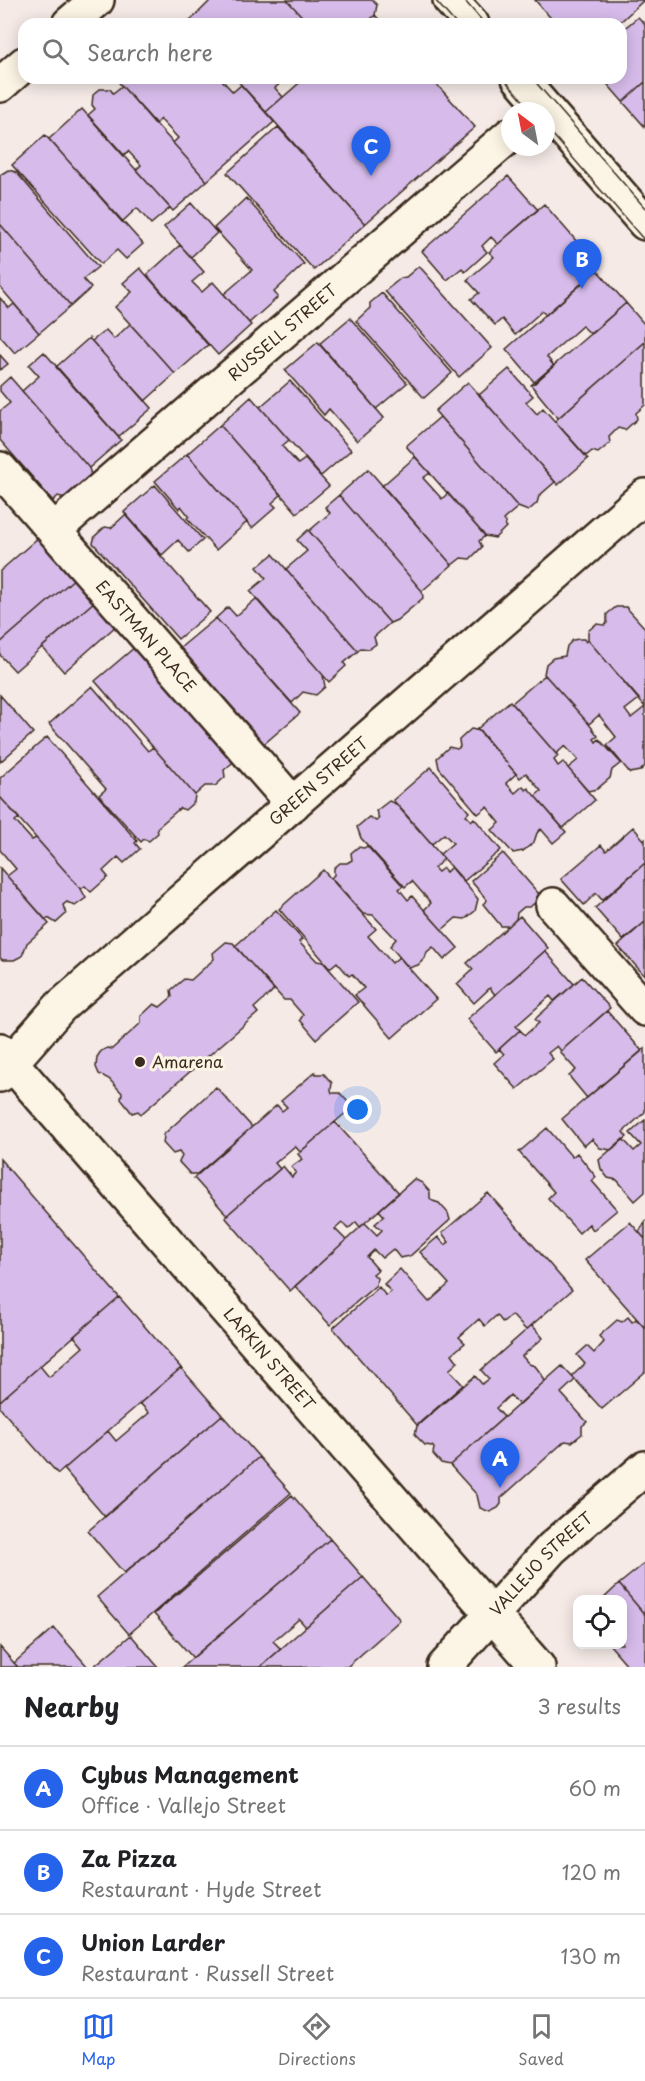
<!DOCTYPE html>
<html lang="en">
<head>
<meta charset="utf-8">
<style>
	:root { --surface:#fff; --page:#f6f6f6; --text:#202124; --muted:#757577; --line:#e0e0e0; --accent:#2563eb }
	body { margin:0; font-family:"Playpen Sans",sans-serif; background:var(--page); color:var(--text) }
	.controls { position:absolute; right:18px; bottom:18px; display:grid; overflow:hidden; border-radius:12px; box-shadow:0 3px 15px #0003 }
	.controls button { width:54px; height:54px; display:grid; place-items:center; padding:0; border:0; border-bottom:2px solid var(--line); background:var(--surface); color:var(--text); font:30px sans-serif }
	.compass { position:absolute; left:501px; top:102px; width:54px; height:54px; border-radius:50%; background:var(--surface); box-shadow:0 3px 15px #0003; rotate:328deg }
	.you { position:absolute; left:358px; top:1110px; width:21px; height:21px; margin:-15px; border:4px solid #fff; border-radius:50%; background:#1a73e8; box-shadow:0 0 0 9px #1a73e833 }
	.badge { display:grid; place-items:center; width:39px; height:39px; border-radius:50%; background:var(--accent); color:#fff; font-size:20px; font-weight:700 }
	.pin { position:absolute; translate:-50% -50px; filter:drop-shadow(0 2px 3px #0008) }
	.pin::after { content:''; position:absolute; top:32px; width:21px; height:18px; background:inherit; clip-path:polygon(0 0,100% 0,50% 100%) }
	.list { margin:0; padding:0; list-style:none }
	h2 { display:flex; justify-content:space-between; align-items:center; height:78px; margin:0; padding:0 24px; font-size:26px }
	h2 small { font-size:20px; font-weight:400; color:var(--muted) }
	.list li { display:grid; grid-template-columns:39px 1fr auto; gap:18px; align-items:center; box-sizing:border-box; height:84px; padding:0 24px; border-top:2px solid var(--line) }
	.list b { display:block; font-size:22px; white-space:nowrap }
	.list p { margin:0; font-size:20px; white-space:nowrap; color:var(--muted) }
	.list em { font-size:20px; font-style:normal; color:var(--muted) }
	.icon { flex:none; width:33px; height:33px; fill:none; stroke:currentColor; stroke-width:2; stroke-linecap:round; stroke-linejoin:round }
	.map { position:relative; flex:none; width:645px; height:1667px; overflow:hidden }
	.search { position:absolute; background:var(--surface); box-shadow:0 3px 15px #0003; left:18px; right:18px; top:18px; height:66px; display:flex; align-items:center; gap:15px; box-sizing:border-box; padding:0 21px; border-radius:18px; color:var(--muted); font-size:22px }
	.sheet { height:330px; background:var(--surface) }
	nav { display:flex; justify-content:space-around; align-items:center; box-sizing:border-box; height:84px; border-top:2px solid var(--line); background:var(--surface); font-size:16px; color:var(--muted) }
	nav a { display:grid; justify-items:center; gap:3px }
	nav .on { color:var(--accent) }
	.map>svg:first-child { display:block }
	.building { fill:#d7bceb; stroke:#3b2a1e; stroke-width:1.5 }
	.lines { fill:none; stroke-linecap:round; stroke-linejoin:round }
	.street-casing { stroke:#3b2a1e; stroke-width:38 }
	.secondary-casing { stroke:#3b2a1e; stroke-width:38 }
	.street { stroke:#fcf5e5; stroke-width:33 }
	.secondary { stroke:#fcf5e5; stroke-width:33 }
	.tram { stroke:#3b2a1e; stroke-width:1.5 }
	.poi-dot { fill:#3b2a1e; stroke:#fcf5e5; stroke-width:2 }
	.labels { text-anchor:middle; stroke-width:6; stroke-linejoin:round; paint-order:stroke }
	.street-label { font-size:16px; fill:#3b2a1e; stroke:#fcf5e5 }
	.poi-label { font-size:16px; fill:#3b2a1e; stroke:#fcf5e5; text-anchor:start }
</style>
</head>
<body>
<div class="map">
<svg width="645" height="1667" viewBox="0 0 645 1667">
	<rect width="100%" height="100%" fill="#f5eae6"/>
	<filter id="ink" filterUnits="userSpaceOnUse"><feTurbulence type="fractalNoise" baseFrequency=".0167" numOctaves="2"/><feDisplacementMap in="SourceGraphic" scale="12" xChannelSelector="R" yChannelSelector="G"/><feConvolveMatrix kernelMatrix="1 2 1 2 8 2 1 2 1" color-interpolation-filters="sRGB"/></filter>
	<g filter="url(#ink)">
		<path class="building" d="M211,0H287L309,24H187Z
			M287,0H372L377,5L375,15L366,24H309Z
			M535,0H644L618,24H556Z
			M375,15L383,24H366Z
			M638,17L645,24V82L623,102L602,78H621V31Z
			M115,78H220L233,92L241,85L274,122L207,181L173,143L178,138L160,119L155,124Z
			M235,78H286L275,88L283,97L266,112Z
			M305,78H431L475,127L365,224L266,112Z
			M645,82V127L623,102Z
			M122,86L207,181L173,211L136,170L141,165L128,151L124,155L88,115L95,109L92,105L93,95L100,89H110L113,93Z
			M82,109L170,208L151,224L137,208L122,222L49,139Z
			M278,127L365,224L314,270L227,173Z
			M45,135L143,244L126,259L117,250L101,264L12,165Z
			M8,170L16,172L98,267L83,279L91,288L71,306L0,224V175Z
			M508,176L538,210L498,244L491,237L482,246L487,252L465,272L462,268L447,280L422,251Z
			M246,198L304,264L274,292L278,297L249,323L224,294L252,270L214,228Z
			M191,203L217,233L191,257L164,227Z
			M544,204L600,268L546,315L542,311L515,335L502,319L495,325L471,299L479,293L467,280L494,257L489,252Z
			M0,224L71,306L39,333L0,287Z
			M180,245L204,272L192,282L202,292L213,282L251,325L218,355L147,275Z
			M419,266L492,348L459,377L385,291L401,278L406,277Z
			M140,268L208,345L175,374L115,307L132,292L123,283Z
			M597,270L626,303L591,334L582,326L547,357L554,366L535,383L506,349Z
			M382,293L452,373L424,398L356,321L370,308V303Z
			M0,298L9,308L14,304L39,333L15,353L0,336Z
			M626,303L645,325V342L558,418L531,385Z
			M350,318L407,383L376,409L319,344Z
			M130,324L175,374L145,401L92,341L106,330L114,339Z
			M89,338L152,408L118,437L56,367Z
			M318,342L384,418L357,441L329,409L324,415L285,370Z
			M645,342V405L636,413L637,419L625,430L618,428L609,437L610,443L598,453L592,451L586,456L555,421Z
			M44,352L121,440L89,468L22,391L39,376L29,365Z
			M0,355L8,364L0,370Z
			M509,369L533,396L526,402L537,414L543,408L588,459L558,485L479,395Z
			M10,377L89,468L91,475L65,498L58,496L53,501L0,440V411L10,403L0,391V386Z
			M290,381L351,450L321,476L260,407Z
			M468,382L555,482L539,496L537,503L528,511L518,507L435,411Z
			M251,397L289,440L282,446L298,464L305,459L329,486L297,513L220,425Z
			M440,417L518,507L504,519L506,527L495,538L485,536L406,446Z
			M220,425L281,495L272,503L276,507L252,528L187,454Z
			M187,454L247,522L216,550L187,518L189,516L181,506L179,509L155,481Z
			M415,457L430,473L423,478L442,499L448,493L485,536L479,541L482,547L470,559L461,558L452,565L382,486Z
			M368,469L452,565L422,591L339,495Z
			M155,485L203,540L189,552L178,540L162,555L124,512Z
			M339,495L422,591L423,598L397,620L390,623L309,531L330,513L325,507Z
			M125,515L210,612L178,639L93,543L95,536L105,527L111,528Z
			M308,530L390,623L374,637L376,644L369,649L361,648L358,651L286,569L307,551L297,540Z
			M39,537L75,578L0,643V571Z
			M273,554L358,651L344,663L346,666L329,682L250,591L266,578L257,567Z
			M75,578L95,601L15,671L0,655V643Z
			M256,599L323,675L325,687L316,695L303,692L292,703L216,618L228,607L236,616Z
			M95,601L117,625L64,672L42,647Z
			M616,607H626L645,628V707L588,640V631L596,624L605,625L607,623V614Z
			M216,618L300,713L264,744L180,648Z
			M579,639H584L586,642L588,640L639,699L625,710L631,718L645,707V766L640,771L630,773L607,745L616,737L599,715L589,724L544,674L546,664L553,658L565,656L567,646L573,640Z
			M135,647L238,758L224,770L225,777L215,786H205L195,795L95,681Z
			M545,675L589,724L598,736L594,739L596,742L599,739L621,763L612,770L610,778L597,789L588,791L568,768L578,760L565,746L556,754L512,703Z
			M92,686L148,751L153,747L195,795L194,802L185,810L180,808L157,828L158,833L149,841L144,839L141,842L99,795L106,789L49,724Z
			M0,695L33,733L0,762Z
			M510,701L558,756L554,760L558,766L563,762L595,800L563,828L535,796L541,791L526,773L520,778L477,729Z
			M471,729L480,731L516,774L506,783L515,793L523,786L526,790L528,788L566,832L553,843L541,829L537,833L534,842L523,851L513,853L492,830L500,823L487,807L478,814L439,768L437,758L449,747L457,749L460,747L459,740Z
			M47,737L137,841L135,843L140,849L124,863L118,857L103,871L108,877L91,892L85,886L81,889L0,797V778Z
			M431,767L469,812L466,815L471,821L474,818L501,850L464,881L440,854L453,843L444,834L432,844L393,800Z
			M0,797L19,818L15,821L32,840L36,838L81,889L86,898L75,906L67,902L63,905L66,914L56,923L48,918L46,920L7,876L16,869L0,850Z
			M389,801L396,804L444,859L434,868L438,872L443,868L446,872L451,867L478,899L475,911L465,919L456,918L442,930L424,910L431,903L412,881L405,887L361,838L357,827L369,817L376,821L379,818L376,811Z
			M633,827L644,840L645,838V863L602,900L596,893L584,905L561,879L601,845L606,851Z
			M367,846L403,886L399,889L408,900L412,896L458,948L444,960L433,947L427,952L425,958L418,965L409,968L390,946L396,939L373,915L363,914L331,878L334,875V868L340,863H347L352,860L351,853L358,847L364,848Z
			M503,853L539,894L538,900L530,907H524L517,913L516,919L509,926H501L483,904L487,900L471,881Z
			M645,863V922L623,940L595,908Z
			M0,868L49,924L27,943L22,956L14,960H3L0,958Z
			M323,870L376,929L368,936L392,963L399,957L436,999L392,1038L355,995L364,988L352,974L349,976L337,962L330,968L279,909Z
			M276,910L302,939L299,942L317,961L323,962L358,1002L316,1039L300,1020L303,1015L290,1000H284L235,946Z
			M520,916L548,948L495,995L490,988L474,1003L457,984L473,969L467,963Z
			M645,922V974L644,975L618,946Z
			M226,942L233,943L274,990L254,1008L258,1013L141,1114L138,1111L132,1113L121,1099L122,1093L109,1079L99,1074L96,1067L97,1057L101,1051L107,1048L112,1049L141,1023V1016L154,1004L160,1007L172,997L171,990L184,979L191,980L214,959L213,953Z
			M545,951L574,984L554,1001L550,996L516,1026L520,1030L496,1052L467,1019Z
			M582,977L610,1008L561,1051L557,1046L548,1053L553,1059L517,1089L494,1063L504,1054L499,1049L520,1030L525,1035L539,1023L535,1019Z
			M607,1011L642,1051L587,1098L569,1076L576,1070L560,1052Z
			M645,1048V1112L623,1132L627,1137L611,1150L600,1148L592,1139L584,1146L562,1119Z
			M315,1072L316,1074H324L332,1083L331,1090L332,1093H340L348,1102V1111L300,1152L295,1146L275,1163L280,1169L227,1215L194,1178L277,1105L282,1111L287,1107L281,1101Z
			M216,1087L252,1127L197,1174H190L179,1162L182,1156L179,1152L173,1154L163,1143L164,1136L163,1135Z
			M645,1120V1192L635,1201L617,1180L608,1178L601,1169L599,1160L623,1139L634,1151L641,1145L630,1133Z
			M335,1122L399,1193L360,1227L356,1222L348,1229L342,1223L335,1229L346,1240L290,1291L225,1217L283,1166L292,1177L296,1172L291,1167L302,1159L298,1154Z
			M547,1128L572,1157L577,1153L596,1177L592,1181L617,1210L593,1230L589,1224L579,1233L548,1198L554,1192L519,1152Z
			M0,1159L119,1297L0,1401Z
			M414,1179L422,1183L430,1192V1198L433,1201L439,1203L448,1213L450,1220L410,1256L400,1258L393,1249L382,1258L374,1250L367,1257L378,1270L373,1274L377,1278L376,1285L330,1325L295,1286L365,1223L377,1235L382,1230L375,1224L384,1216L379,1210Z
			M488,1193L572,1290L526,1330L512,1315L503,1323L497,1315L485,1326L479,1319L459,1337L465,1343L452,1354L458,1362L449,1370L463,1385L417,1425L333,1328L379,1287L386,1296L391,1292L384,1284L400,1269L429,1302L449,1284L420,1252L438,1237L445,1245L449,1242L442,1233Z
			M630,1222L645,1239V1328L585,1260Z
			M645,1222V1239L639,1232Z
			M119,1297L181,1368L58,1474L0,1408V1401L40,1366L49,1377L83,1347L74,1336Z
			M628,1317L632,1322L636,1319L645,1328V1372L602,1409L572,1376L585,1364L577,1355L587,1346L594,1353L604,1342L599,1336L617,1320L622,1322Z
			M532,1325L543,1338L522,1356L529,1364L535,1366L542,1375L545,1381L519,1405L510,1395L496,1408L504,1417L450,1465L441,1463L433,1454L434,1448L432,1446L425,1445L415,1435L417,1426L475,1376L482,1384L489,1379L481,1370Z
			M562,1366L575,1380L561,1393L587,1422L582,1426V1434L572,1442L565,1441L501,1498V1504L498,1508L490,1512L480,1508L477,1495L450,1465Z
			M181,1368L222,1415L105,1517L64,1469L108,1431L116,1441L149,1413L140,1403Z
			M222,1415L259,1457L124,1573L88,1531Z
			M259,1457L291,1493L129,1634L97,1597Z
			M292,1495L330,1539L193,1658L154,1614Z
			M330,1539L363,1577L306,1627L299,1619L273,1641L281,1649L260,1667H182Z
			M645,1563V1615L619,1584Z
			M363,1577L400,1620L347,1667H260Z
			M619,1584L645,1615V1667H629L609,1644H622V1600H602Z
			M54,1628L88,1667H18L14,1663Z
			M131,1635L158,1667H93Z
			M0,1647L14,1663L18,1667H0Z"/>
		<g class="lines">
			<defs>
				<g id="street">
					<path id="s1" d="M0,469L293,804"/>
					<path id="s2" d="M54,530L510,135"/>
					<path d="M553,905L645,1009"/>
					<path id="s3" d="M0,1050L538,1667"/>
					<path id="s4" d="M0,1075L60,1007L645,496"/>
					<path id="s5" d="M444,1667L552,1548L645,1468"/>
				</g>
				<path id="secondary" d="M450,0L472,24
					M69,24L97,0
					M519,78L645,223
					M0,85L24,64"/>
			</defs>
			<use href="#street" class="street-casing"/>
			<use href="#secondary" class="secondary-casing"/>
			<use href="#street" class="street"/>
			<use href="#secondary" class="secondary"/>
			<path class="tram" d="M435,0L456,24
				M464,0L485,24
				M503,78L532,111
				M532,78L645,208
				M546,127L645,241"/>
		</g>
	</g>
	<circle class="poi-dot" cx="140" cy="1062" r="6"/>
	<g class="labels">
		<g class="street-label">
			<text dy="6" stroke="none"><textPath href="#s2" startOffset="302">RUSSELL STREET</textPath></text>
			<text dy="6" stroke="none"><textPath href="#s1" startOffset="222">EASTMAN PLACE</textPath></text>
			<text dy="6" stroke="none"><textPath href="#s4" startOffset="434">GREEN STREET</textPath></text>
			<text dy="6" stroke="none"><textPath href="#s3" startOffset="410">LARKIN STREET</textPath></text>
			<text dy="6" stroke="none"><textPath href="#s5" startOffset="142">VALLEJO STREET</textPath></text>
		</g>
		<g class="poi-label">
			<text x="152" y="1068">Amarena</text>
		</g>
	</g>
</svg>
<div class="controls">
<button><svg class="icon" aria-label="locate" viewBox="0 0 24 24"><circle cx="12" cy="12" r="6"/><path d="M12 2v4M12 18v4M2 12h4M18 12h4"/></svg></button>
</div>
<svg class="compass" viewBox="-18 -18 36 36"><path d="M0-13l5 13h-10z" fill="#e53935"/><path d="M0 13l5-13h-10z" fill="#757577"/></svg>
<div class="you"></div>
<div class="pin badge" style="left:500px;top:1488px">A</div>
<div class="pin badge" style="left:582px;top:289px">B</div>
<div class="pin badge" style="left:371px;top:176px">C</div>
<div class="search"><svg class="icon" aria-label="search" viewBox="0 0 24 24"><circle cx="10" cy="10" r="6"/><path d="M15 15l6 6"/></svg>Search here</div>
</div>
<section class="sheet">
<h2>Nearby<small>3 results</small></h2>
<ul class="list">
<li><span class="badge">A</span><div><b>Cybus Management</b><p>Office · Vallejo Street</p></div><em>60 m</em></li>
<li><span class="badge">B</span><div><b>Za Pizza</b><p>Restaurant · Hyde Street</p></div><em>120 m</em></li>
<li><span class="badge">C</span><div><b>Union Larder</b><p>Restaurant · Russell Street</p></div><em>130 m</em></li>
</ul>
</section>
<nav>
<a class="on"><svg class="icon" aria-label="map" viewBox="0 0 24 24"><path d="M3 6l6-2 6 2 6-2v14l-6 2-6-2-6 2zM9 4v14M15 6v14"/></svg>Map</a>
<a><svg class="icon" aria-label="directions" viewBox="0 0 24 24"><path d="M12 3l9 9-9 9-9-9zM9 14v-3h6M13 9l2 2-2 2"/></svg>Directions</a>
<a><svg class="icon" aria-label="saved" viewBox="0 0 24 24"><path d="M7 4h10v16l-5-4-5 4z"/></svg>Saved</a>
</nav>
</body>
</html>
